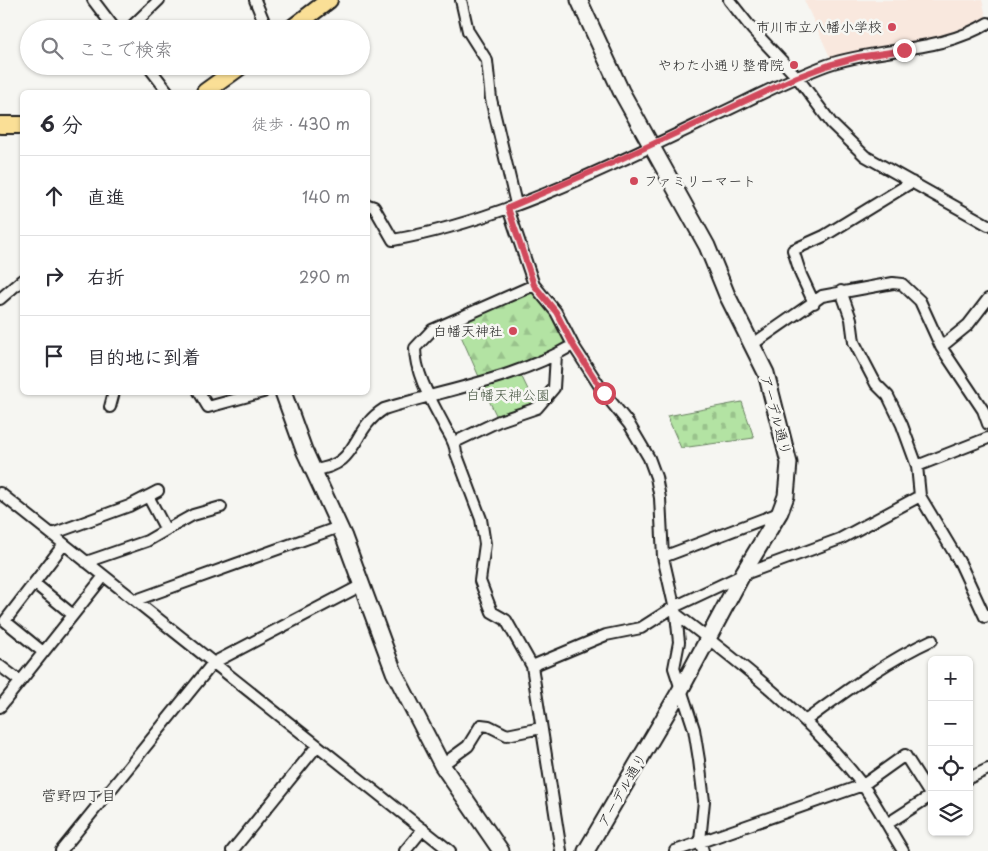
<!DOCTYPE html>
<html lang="ja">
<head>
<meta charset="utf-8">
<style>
	:root { --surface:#fff; --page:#f2f2f3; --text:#2b2b33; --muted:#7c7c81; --line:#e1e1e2 }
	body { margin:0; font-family:"Playpen Sans","Klee One",sans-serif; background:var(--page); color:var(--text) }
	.controls { position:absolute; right:15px; bottom:15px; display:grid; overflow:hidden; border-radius:8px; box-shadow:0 1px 4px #0004 }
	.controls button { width:45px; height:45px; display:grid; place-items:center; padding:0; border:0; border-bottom:1px solid var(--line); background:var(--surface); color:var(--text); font:25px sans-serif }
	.stop { position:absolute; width:15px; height:15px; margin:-11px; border:4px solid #d1495b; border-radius:50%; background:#fff }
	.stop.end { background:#d1495b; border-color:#fff; box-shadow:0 1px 5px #0008 }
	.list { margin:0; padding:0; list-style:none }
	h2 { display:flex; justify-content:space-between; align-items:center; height:65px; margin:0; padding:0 20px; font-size:21px }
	h2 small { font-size:16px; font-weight:400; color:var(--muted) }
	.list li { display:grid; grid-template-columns:32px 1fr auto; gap:15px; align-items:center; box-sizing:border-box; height:80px; padding:0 20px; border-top:1px solid var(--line) }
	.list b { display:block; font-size:19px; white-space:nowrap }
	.list em { font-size:16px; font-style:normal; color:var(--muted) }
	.icon { flex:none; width:28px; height:28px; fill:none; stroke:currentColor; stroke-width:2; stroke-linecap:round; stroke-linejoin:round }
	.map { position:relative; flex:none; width:988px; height:851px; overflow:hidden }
	.search { position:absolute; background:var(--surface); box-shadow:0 1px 4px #0004; left:20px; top:20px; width:350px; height:55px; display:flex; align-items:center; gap:12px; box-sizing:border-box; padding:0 18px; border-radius:28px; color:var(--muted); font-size:19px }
	.panel { position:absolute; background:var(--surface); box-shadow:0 1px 4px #0004; left:20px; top:90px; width:350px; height:305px; border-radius:8px }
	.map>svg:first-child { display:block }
	.built { fill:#f9e8de }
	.forest { fill:url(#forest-firs); stroke:#688060 }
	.cemetery { fill:url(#cemetery-stones); stroke:#688060 }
	.park { fill:#b3e3a3; stroke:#688060 }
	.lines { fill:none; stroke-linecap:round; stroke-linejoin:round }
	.street-casing { stroke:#1c1c1c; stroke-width:14 }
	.secondary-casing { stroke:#1c1c1c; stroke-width:19 }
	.primary-casing { stroke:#1c1c1c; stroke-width:20 }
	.street { stroke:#f6f6f2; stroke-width:10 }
	.secondary { stroke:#f6f6f2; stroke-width:15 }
	.primary { stroke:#fadf96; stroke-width:16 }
	.route { stroke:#d1495b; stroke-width:6 }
	.poi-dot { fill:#d1495b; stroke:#f6f6f2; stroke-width:2 }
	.labels { text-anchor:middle; stroke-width:5; stroke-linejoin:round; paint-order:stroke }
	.poi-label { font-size:14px; fill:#1c1c1c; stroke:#f6f6f2; text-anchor:end }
	.park-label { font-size:14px; fill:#495844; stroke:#f6f6f2 }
	.street-label { font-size:14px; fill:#1c1c1c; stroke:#f6f6f2 }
	.neighbourhood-label { font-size:15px; fill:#1c1c1c; stroke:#f6f6f2 }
</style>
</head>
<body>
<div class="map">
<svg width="988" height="851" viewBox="0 0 988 851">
	<defs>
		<pattern id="forest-firs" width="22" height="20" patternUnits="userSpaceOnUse" patternTransform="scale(1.25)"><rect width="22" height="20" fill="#b3e3a3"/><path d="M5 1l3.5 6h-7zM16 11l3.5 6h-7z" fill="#99c28c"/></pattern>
		<pattern id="cemetery-stones" width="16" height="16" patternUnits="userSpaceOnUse" patternTransform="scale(1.25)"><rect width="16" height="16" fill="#b3e3a3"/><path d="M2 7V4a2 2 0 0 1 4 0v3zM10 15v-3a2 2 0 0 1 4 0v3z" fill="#99c28c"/></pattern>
	</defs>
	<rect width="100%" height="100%" fill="#f6f6f2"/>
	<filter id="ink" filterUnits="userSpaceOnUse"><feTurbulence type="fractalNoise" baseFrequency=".02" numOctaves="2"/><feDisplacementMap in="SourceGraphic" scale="10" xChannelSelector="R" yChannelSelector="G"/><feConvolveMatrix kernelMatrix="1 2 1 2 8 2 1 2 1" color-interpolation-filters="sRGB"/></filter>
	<g filter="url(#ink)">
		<path class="built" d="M804,0H982L987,20L950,35L831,59Z"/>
		<path class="forest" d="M534,285L573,345L480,379L454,320Z"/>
		<path class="cemetery" d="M742,402L754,438L681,448L667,416Z"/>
		<path class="park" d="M518,369L537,408L499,421L480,382Z"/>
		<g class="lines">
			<defs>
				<path id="street" d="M93,0L115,29
					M255,0L267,29
					M461,0L468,31L487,61L491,99L516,204
					M729,0L752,29L797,77L832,124L865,156L988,225
					M129,29L159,0
					M148,66L168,92
					M368,205L374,207L393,240C502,221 617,163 717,115C753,98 789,79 827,65C879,47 940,53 988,23
					M508,208L534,285L556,312L573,345L604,393L629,424L649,458L656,477L660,498L663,557L676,614L679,642L674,668L694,729L699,760L704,801L700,841L703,851
					M534,285L432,330L415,348C415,374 432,402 444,425C449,435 455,441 456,453L481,519L485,544L480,581L492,612L506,620L532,666L561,851
					M0,299L22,280
					M814,303L801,275L793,250L824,236L912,182
					M753,344L822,296L893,283L902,284L920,301L941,347L983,410L988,424
					M941,347L968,325L988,299
					M199,392L208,407L263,392
					M110,407L114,392
					M455,442L499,421L537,408L554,388L556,355
					M917,466L988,438
					M313,470C360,466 350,430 384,409C447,389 516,379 573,345
					M0,493L450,851
					M920,496L960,563L985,617L988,615
					M166,530L193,515L221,507
					M52,534L129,506L158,491
					M663,557L779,513
					M86,562L147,541L166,530L148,496
					M34,583L73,615
					M136,600L339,527
					M676,614C742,664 810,717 861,783C877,804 889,829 903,851
					M43,652L5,621L64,544
					M0,666L20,681
					M532,666L606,635L641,628L674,607L742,575L840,539L920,496L917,466L902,425L888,396L876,384L854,342L851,319L841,291
					M0,707L104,576
					M805,721C845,692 886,661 932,640
					M442,765L468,746L481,725L489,726L507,735L541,728
					M969,778L988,769
					M887,824L932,795
					M61,851L213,663L362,585
					M232,851L317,746
					M405,851L423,829
					M675,851L863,785L905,755L931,796"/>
				<path id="secondary" d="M579,0L621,91L707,246L727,295L766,373L789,463L786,496L780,512L742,575L681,689L586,851
					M283,392L304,450L344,537L394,672L442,765L501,851"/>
				<path id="primary" d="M291,29L329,0
					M205,92L241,66
					M0,125H22"/>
			</defs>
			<use href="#street" class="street-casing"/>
			<use href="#secondary" class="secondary-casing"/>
			<use href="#primary" class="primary-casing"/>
			<use href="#street" class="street"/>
			<use href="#secondary" class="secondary"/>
			<use href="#primary" class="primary"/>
		</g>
	</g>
	<g class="lines" filter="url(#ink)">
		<path class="route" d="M604,393L573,345L556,312L534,285L508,208L612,163L797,77L829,65L858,57L904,50"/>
	</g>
	<g class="poi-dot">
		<circle cx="892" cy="27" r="5"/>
		<circle cx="794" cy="65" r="5"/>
		<circle cx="634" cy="181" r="5"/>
		<circle cx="513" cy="331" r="5"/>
	</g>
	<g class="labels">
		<g class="poi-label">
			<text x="882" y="32">市川市立八幡小学校</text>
			<text x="784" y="70">やわた小通り整骨院</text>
			<text x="644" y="186" text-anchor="start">ファミリーマート</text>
			<text x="503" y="336">白幡天神社</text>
		</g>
		<g class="park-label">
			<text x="508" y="400">白幡天神公園</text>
		</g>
		<g class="street-label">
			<text transform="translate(776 415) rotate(75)" y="5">アーデル通り</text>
			<text transform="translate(622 790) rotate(-60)" y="5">アーデル通り</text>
		</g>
		<g class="neighbourhood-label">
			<text x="79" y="801">菅野四丁目</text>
		</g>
	</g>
</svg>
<div class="controls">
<button>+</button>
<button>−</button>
<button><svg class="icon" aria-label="locate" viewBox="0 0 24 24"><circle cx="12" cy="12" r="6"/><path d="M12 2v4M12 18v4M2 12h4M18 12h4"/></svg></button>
<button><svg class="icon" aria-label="layers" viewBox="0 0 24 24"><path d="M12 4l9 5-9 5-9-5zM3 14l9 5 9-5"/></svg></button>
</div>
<div class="stop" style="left:604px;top:393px"></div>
<div class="stop end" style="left:904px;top:50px"></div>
<div class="search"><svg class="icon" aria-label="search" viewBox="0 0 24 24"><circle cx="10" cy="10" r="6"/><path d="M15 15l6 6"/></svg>ここで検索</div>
<section class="panel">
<h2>6 分<small>徒歩 · 430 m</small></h2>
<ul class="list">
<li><svg class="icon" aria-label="ahead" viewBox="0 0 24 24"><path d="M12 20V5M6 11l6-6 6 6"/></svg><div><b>直進</b></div><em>140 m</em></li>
<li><svg class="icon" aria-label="right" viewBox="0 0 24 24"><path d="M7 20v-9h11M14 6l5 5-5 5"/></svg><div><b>右折</b></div><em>290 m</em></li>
<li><svg class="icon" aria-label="arrive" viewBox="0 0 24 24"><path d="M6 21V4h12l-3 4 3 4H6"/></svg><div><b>目的地に到着</b></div></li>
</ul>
</section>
</div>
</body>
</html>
